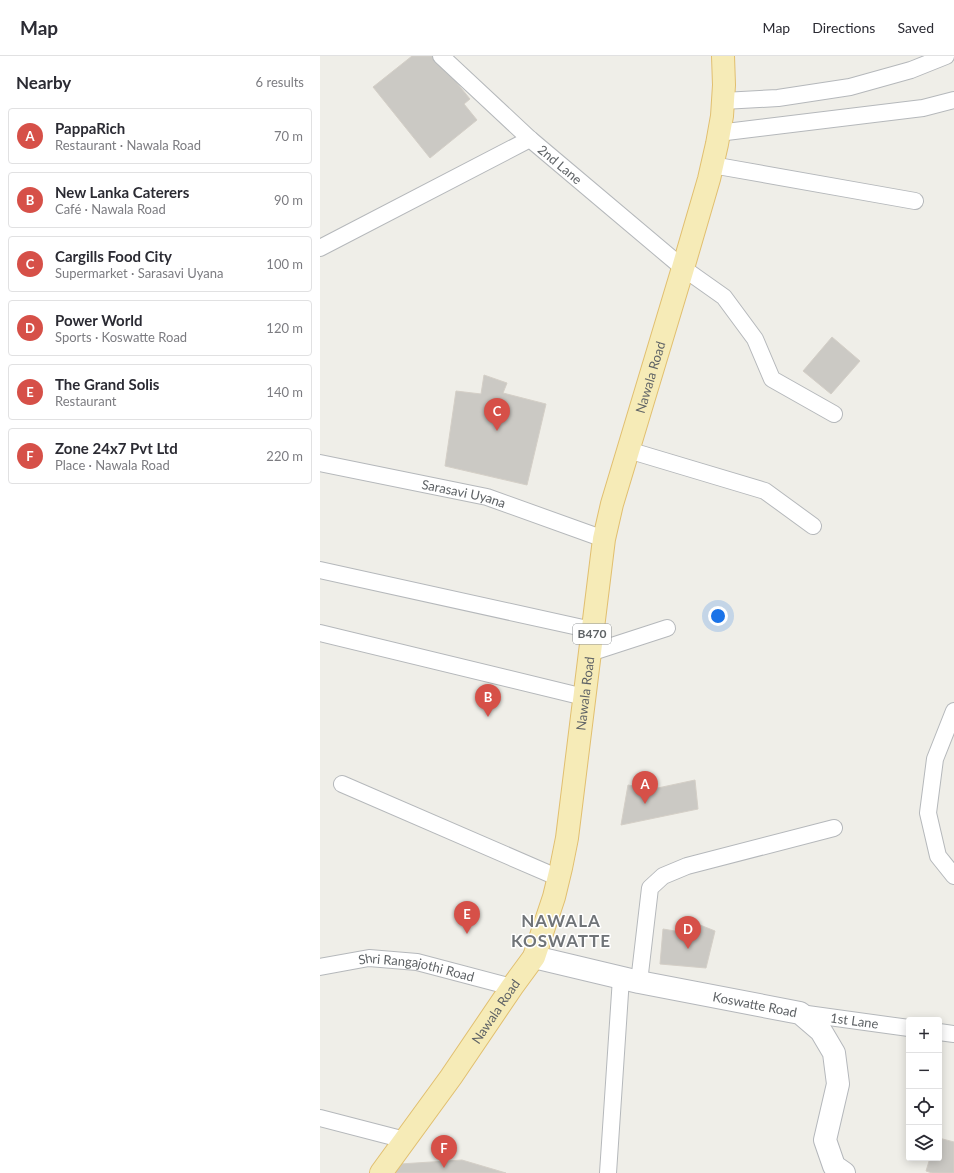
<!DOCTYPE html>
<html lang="en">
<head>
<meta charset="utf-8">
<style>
	:root { --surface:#fff; --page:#f7f7f7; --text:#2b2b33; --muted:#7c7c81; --line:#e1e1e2; --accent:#d65048 }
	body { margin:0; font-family:Lato,sans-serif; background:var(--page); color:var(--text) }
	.controls { position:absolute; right:12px; bottom:12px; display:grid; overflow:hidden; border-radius:4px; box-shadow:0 2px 10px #0003 }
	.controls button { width:36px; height:36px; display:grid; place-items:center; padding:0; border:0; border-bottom:1px solid var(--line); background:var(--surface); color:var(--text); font:20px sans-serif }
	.you { position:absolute; left:398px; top:560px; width:14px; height:14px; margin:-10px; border:3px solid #fff; border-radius:50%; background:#1a73e8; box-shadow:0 0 0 6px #1a73e833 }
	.badge { display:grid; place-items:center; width:26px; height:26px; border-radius:50%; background:var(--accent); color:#fff; font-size:13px; font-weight:700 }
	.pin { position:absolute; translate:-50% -33px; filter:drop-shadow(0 1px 2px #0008) }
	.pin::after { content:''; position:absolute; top:21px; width:14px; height:12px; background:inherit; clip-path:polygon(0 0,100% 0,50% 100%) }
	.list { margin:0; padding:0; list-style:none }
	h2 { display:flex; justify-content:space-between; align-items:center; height:52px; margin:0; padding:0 16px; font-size:17px }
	h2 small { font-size:13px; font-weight:400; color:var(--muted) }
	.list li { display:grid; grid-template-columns:26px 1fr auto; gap:12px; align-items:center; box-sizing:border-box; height:56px; margin:0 8px 8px; padding:0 8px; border:1px solid var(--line); border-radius:4px }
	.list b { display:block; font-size:15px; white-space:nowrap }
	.list p { margin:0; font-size:13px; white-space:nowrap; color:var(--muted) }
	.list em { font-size:13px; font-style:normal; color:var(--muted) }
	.icon { flex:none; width:22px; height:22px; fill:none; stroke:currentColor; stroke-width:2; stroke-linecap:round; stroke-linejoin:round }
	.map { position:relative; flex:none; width:634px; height:1117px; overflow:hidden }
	header { display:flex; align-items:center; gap:24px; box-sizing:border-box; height:56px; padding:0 20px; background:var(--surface); border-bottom:1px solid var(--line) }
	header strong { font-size:19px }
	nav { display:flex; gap:22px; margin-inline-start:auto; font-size:14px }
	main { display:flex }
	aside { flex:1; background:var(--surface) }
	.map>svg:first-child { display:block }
	.building { fill:#cbc9c4; stroke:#d4cfc7 }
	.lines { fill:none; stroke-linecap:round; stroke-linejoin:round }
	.street-casing { stroke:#b5b8bb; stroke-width:18 }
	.secondary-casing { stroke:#b4b7bb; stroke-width:24 }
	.primary-casing { stroke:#e1bf6f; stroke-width:24 }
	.street { stroke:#fff; stroke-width:16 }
	.secondary { stroke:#fff; stroke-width:22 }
	.primary { stroke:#f6ebb7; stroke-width:22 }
	.labels { text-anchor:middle; stroke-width:3; stroke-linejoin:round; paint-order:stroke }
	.shield { fill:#fff; stroke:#8f9294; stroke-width:1 }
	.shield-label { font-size:12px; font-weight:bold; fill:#5f6366 }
	.street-label { font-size:13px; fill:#5f6366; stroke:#fff }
	.district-label { font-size:17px; font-weight:bold; letter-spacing:1px; fill:#707478; stroke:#fff }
</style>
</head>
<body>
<header>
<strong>Map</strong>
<nav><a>Map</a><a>Directions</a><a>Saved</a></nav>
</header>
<main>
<aside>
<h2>Nearby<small>6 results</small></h2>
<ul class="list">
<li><span class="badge">A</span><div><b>PappaRich</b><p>Restaurant · Nawala Road</p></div><em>70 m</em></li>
<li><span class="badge">B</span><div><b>New Lanka Caterers</b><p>Café · Nawala Road</p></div><em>90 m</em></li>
<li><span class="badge">C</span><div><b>Cargills Food City</b><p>Supermarket · Sarasavi Uyana</p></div><em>100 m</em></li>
<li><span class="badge">D</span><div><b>Power World</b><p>Sports · Koswatte Road</p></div><em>120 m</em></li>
<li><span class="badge">E</span><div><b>The Grand Solis</b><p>Restaurant</p></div><em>140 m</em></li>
<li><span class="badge">F</span><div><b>Zone 24x7 Pvt Ltd</b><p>Place · Nawala Road</p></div><em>220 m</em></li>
</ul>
</aside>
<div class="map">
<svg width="634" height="1117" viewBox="0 0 634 1117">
	<rect width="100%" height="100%" fill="#efeee8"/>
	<path class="building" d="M92,0H115L150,43L144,48L157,64L110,102L53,31Z
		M512,281L540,305L511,338L483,315Z
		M164,319L187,327L183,337L226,348L207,429L125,410L136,335L161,338Z
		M375,724L378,753L301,769L308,729L333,733Z
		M370,865L395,875L386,912L340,908L343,873L367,877Z
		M619,1082L634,1086V1117H612L606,1115L610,1102H619Z
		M142,1104L186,1117H73L80,1108Z"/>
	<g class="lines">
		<defs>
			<g id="street">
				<path id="s1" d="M121,0L210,83L363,212L404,241L435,283L452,323L514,358"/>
				<path d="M403,45L458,42L530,31L591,14L626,0"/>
				<path d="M398,77L603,52L634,44"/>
				<path d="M392,109L595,145"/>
				<path d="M0,192L210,83"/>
				<path d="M308,394L445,435L493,470"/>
				<path id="s2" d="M0,407L167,441L284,483"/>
				<path d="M0,514L272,574"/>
				<path d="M0,577L264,641"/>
				<path d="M270,597L347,572"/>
				<path d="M634,655L615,703L608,757L618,800L634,820"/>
				<path d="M22,728L239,822"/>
				<path id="s3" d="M0,911L49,902L97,906L192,931"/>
				<path d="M319,926L330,832L343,820L367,810L514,772"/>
				<path id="s4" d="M480,957L589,972"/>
				<path d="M619,976L634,978"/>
				<path d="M0,1062L85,1084"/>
				<path d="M288,1117L301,922"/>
			</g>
			<g id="secondary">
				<path id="s5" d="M214,901L319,926L480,957L501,975L514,997L518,1028L505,1084L514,1110L524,1117"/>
			</g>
			<g id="primary">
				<path id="s6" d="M61,1117L131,1021L192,931L214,901L234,841L241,812L247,782L284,483L292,448L363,212L389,123L397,88L402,60L404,29L403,0"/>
			</g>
		</defs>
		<use href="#street" class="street-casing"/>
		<use href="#secondary" class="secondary-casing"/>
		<use href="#primary" class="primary-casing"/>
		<use href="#street" class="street"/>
		<use href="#secondary" class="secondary"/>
		<use href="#primary" class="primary"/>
	</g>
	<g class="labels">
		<rect class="shield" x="253" y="568" width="38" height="20" rx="3"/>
		<g class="shield-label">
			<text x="272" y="582">B470</text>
		</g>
		<g class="street-label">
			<text dy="5" stroke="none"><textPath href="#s1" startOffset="161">2nd Lane</textPath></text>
			<text dy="5" stroke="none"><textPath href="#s6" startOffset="858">Nawala Road</textPath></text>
			<text dy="5" stroke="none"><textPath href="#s2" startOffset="147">Sarasavi Uyana</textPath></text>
			<text dy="5" stroke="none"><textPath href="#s6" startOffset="534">Nawala Road</textPath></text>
			<text dy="5" stroke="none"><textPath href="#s3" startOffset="98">Shri Rangajothi Road</textPath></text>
			<text dy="5" stroke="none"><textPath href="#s5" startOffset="226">Koswatte Road</textPath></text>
			<text dy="5" stroke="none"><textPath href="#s6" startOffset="198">Nawala Road</textPath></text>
			<text dy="5" stroke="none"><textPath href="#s4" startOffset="55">1st Lane</textPath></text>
		</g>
		<g class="district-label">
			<text x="241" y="871">NAWALA<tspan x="241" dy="20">KOSWATTE</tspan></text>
		</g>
	</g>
</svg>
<div class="controls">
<button>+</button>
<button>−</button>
<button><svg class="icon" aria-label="locate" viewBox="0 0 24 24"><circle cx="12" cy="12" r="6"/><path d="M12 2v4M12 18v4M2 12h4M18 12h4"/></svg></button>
<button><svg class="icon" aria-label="layers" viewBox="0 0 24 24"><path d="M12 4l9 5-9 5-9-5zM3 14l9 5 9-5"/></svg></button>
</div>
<div class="you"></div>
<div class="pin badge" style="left:325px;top:748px">A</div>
<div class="pin badge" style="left:168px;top:661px">B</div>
<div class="pin badge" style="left:177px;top:375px">C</div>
<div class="pin badge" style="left:368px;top:893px">D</div>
<div class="pin badge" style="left:147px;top:878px">E</div>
<div class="pin badge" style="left:124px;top:1112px">F</div>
</div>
</main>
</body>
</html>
